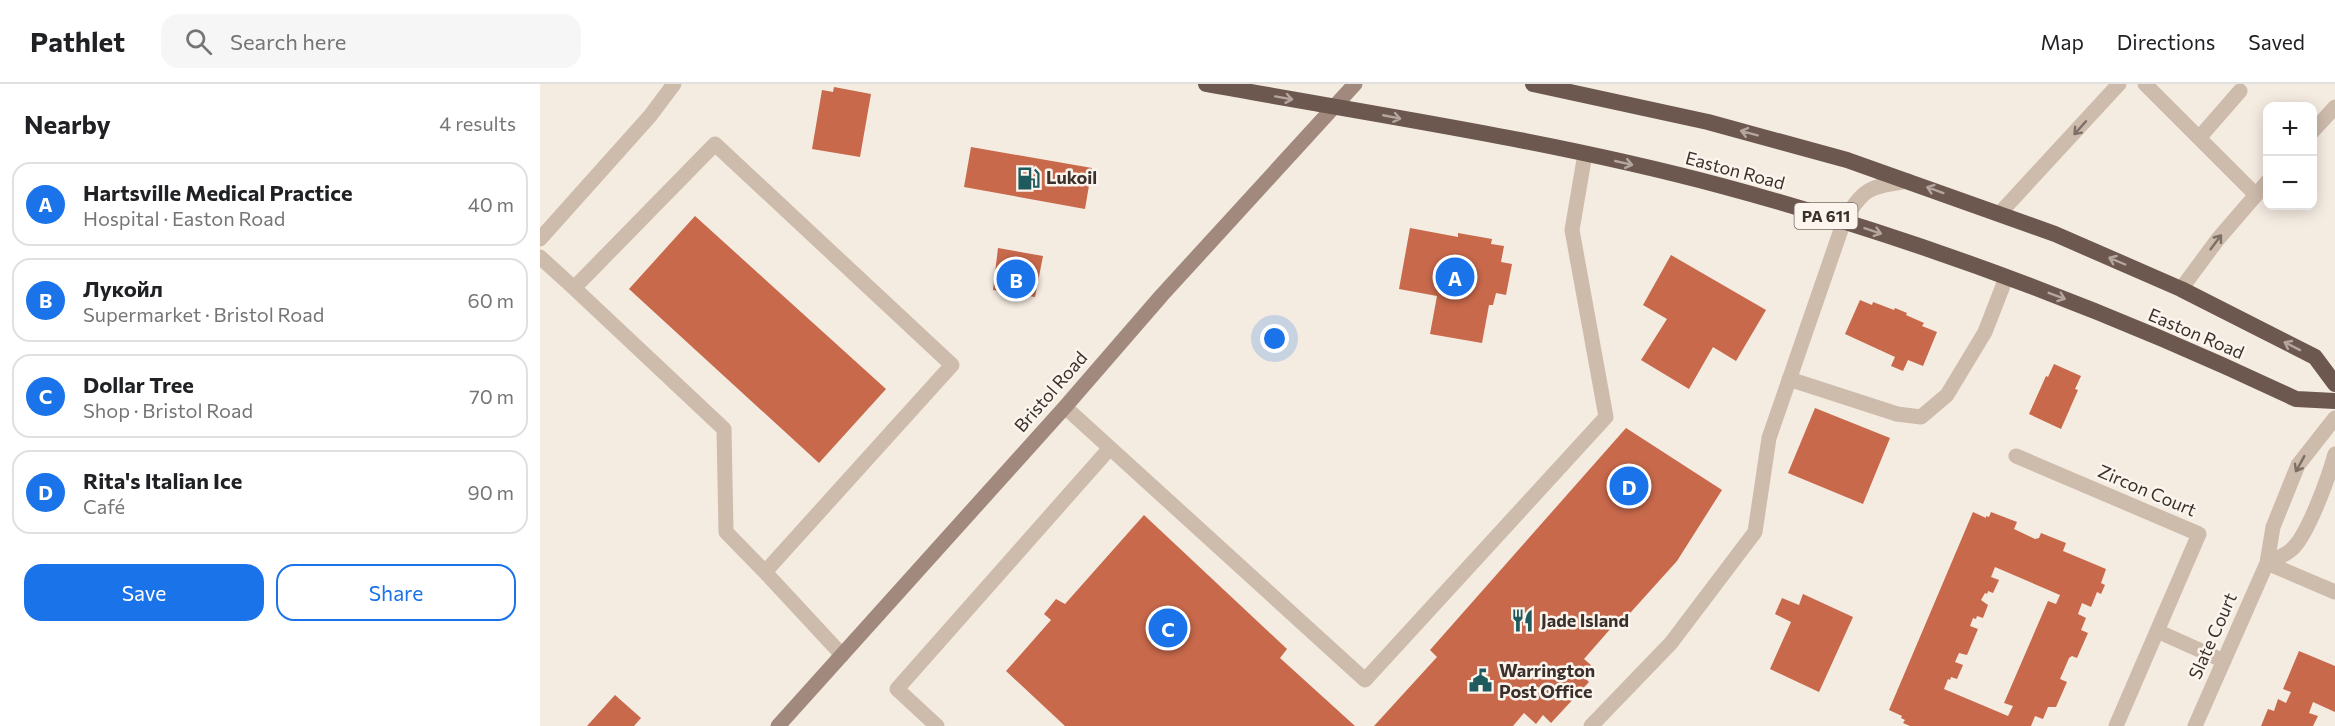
<!DOCTYPE html>
<html lang="en">
<head>
<meta charset="utf-8">
<style>
	:root { --surface:#fff; --page:#f6f6f6; --text:#202124; --muted:#757577; --line:#e0e0e0; --accent:#1a73e8 }
	body { margin:0; font-family:Commissioner,sans-serif; background:var(--page); color:var(--text) }
	.controls { position:absolute; right:18px; top:18px; display:grid; overflow:hidden; border-radius:12px; box-shadow:0 3px 15px #0003 }
	.controls button { width:54px; height:54px; display:grid; place-items:center; padding:0; border:0; border-bottom:2px solid var(--line); background:var(--surface); color:var(--text); font:30px sans-serif }
	.you { position:absolute; left:735px; top:255px; width:21px; height:21px; margin:-15px; border:4px solid #fff; border-radius:50%; background:#1a73e8; box-shadow:0 0 0 9px #1a73e833 }
	.badge { display:grid; place-items:center; width:39px; height:39px; border-radius:50%; background:var(--accent); color:#fff; font-size:20px; font-weight:700 }
	.pin { position:absolute; translate:-50% -50%; border:3px solid #fff; box-shadow:0 2px 6px #0006 }
	.list { margin:0; padding:0; list-style:none }
	h2 { display:flex; justify-content:space-between; align-items:center; height:78px; margin:0; padding:0 24px; font-size:26px }
	h2 small { font-size:20px; font-weight:400; color:var(--muted) }
	.list li { display:grid; grid-template-columns:39px 1fr auto; gap:18px; align-items:center; box-sizing:border-box; height:84px; margin:0 12px 12px; padding:0 12px; border:2px solid var(--line); border-radius:18px }
	.list b { display:block; font-size:22px; white-space:nowrap }
	.list p { margin:0; font-size:20px; white-space:nowrap; color:var(--muted) }
	.list em { font-size:20px; font-style:normal; color:var(--muted) }
	.actions { display:flex; gap:12px; padding:18px 24px }
	.actions a { flex:1; padding:14px 0; border:2px solid var(--accent); border-radius:18px; text-align:center; font-size:21px; color:var(--accent) }
	.actions .main { background:var(--accent); color:#fff }
	.icon { flex:none; width:33px; height:33px; fill:none; stroke:currentColor; stroke-width:2; stroke-linecap:round; stroke-linejoin:round }
	.map { position:relative; flex:none; width:1795px; height:642px; overflow:hidden }
	header { display:flex; align-items:center; gap:36px; box-sizing:border-box; height:84px; padding:0 30px; background:var(--surface); border-bottom:2px solid var(--line) }
	header strong { font-size:28px }
	nav { display:flex; gap:33px; margin-inline-start:auto; font-size:21px }
	.search { width:420px; height:54px; background:var(--page); display:flex; align-items:center; gap:15px; box-sizing:border-box; padding:0 21px; border-radius:18px; color:var(--muted); font-size:22px }
	main { display:flex }
	aside { flex:1; background:var(--surface) }
	.map>svg:first-child { display:block }
	.building { fill:#c8694b; fill-rule:evenodd }
	.lines { fill:none; stroke-linecap:round; stroke-linejoin:round }
	.service { stroke:#cdbbac; stroke-width:15 }
	.minor { stroke:#cdbbac; stroke-width:15 }
	.secondary { stroke:#a18a7d; stroke-width:15 }
	.trunk { stroke:#6c584f; stroke-width:16 }
	.oneway { stroke:#b4a69e }
	.oneway2 { stroke:#7d6f65 }
	.labels { text-anchor:middle; stroke-width:5; stroke-linejoin:round; paint-order:stroke }
	.shield { fill:#fbf5ee; stroke:#756b66; stroke-width:1.5 }
	.shield-label { font-size:16px; font-weight:bold; fill:#3b302b }
	.street-label { font-size:18px; fill:#3b302b; stroke:#fbf5ee }
	.poi-label { font-size:18px; font-weight:bold; fill:#3b302b; stroke:#fbf5ee; text-anchor:start }
</style>
</head>
<body>
<header>
<strong>Pathlet</strong>
<div class="search"><svg class="icon" aria-label="search" viewBox="0 0 24 24"><circle cx="10" cy="10" r="6"/><path d="M15 15l6 6"/></svg>Search here</div>
<nav><a>Map</a><a>Directions</a><a>Saved</a></nav>
</header>
<main>
<aside>
<h2>Nearby<small>4 results</small></h2>
<ul class="list">
<li><span class="badge">A</span><div><b>Hartsville Medical Practice</b><p>Hospital · Easton Road</p></div><em>40 m</em></li>
<li><span class="badge">B</span><div><b>Лукойл</b><p>Supermarket · Bristol Road</p></div><em>60 m</em></li>
<li><span class="badge">C</span><div><b>Dollar Tree</b><p>Shop · Bristol Road</p></div><em>70 m</em></li>
<li><span class="badge">D</span><div><b>Rita's Italian Ice</b><p>Café</p></div><em>90 m</em></li>
</ul>
<div class="actions"><a class="main">Save</a><a>Share</a></div>
</aside>
<div class="map">
<svg width="1795" height="642" viewBox="0 0 1795 642">
	<rect width="100%" height="100%" fill="#f4ebe1"/>
	<path class="building" d="M294,3L331,10L320,73L272,65L282,6L293,8Z
		M431,63L552,84L545,125L424,103Z
		M155,132L346,305L279,379L89,205Z
		M870,144L918,153V149L952,155L951,160L964,162L961,178L972,180L966,211L956,209L953,221H949L942,259L890,250L897,212L859,205Z
		M458,164L503,172L495,213L453,206Z
		M1131,171L1226,226L1196,277L1173,263L1149,305L1101,276L1127,235L1103,221Z
		M1320,216L1332,221L1333,218L1354,226L1355,224L1367,229L1366,231L1384,239L1382,242L1397,248L1383,282L1368,276L1363,287L1351,282L1355,273L1305,250Z
		M1514,280L1541,292L1535,305L1538,306L1521,345L1489,330L1506,292L1508,293Z
		M1275,324L1350,354L1323,420L1248,389Z
		M1086,344L1182,406L1137,477L1082,538L1079,535L1044,575L1051,581L1042,591L1049,598L1011,639L1003,631L996,640L984,629L973,642H834L897,573L890,566Z
		M1433,428L1446,434V432L1449,433L1451,428L1477,438L1474,445L1495,455L1499,454L1501,449L1526,459L1523,467L1566,485L1561,499L1565,501L1561,510L1557,508L1551,523L1542,519L1538,530L1546,534L1541,546L1548,549L1537,574L1532,572L1529,574L1520,595L1527,598L1516,623H1508L1503,635L1495,632L1491,642H1370L1363,639L1365,636L1361,634L1362,632L1349,626ZM1455,483L1520,511L1516,520L1508,517L1464,619L1473,622L1468,632L1404,605L1408,595L1410,596L1411,593L1417,595L1423,581L1415,578L1419,569L1427,571L1438,545L1430,542L1433,534L1436,535L1437,532L1443,534L1448,521L1441,516L1445,509L1447,510L1448,507L1453,509L1459,496L1451,493Z
		M604,431L747,565L740,574L815,642H525L466,587L511,536L504,530L516,515L525,520Z
		M1263,510L1313,533L1279,608L1230,585L1251,538L1235,530L1242,514L1259,521Z
		M1759,567L1795,582V628L1773,618L1769,629L1778,632L1773,642H1721L1728,625L1734,627L1738,615L1746,619L1751,608L1743,605Z
		M75,611L101,634L94,642H47Z"/>
	<g class="lines">
		<path class="service" d="M1605,0L1715,110
			M1772,48L1795,23
			M1659,54L1700,7
			M1459,130L1579,0
			M0,173L34,204
			M1641,205L1678,155L1728,97
			M1249,295L1357,330L1381,333L1407,311L1445,248L1466,194
			M525,323L825,596L1066,333L1032,146L1045,70
			M225,488L186,448L184,345L34,204L175,60L412,281L225,488L302,571
			M397,642L357,605L570,364
			M1051,642L1131,559L1215,448L1229,354L1304,137C1324,103 1330,103 1368,97"/>
		<path class="minor" d="M0,155L110,32L134,0
			M1476,372L1659,450L1576,642
			M1727,479C1735,475 1746,471 1752,465C1768,451 1789,392 1795,370
			M1727,479L1795,508
			M1617,547L1684,577
			M1655,642L1727,479L1733,443L1758,381L1795,334"/>
		<path class="secondary" d="M238,642L525,323L622,211L815,0"/>
		<path class="trunk" d="M666,0C837,31 1015,57 1182,102C1379,155 1572,228 1756,315L1795,317
			M993,0L1168,38L1307,76L1515,150L1641,205L1775,273L1795,300"/>
	</g>
	<defs><path id="oneway-shaft" d="M-6 0H5M1.5-3L5.5 0L1.5 3" fill="none" stroke-width="1.6" stroke-linecap="round" stroke-linejoin="round" transform="scale(1.5)"/></defs>
	<g class="oneway">
		<use href="#oneway-shaft" transform="translate(744 14) rotate(10)"/>
		<use href="#oneway-shaft" transform="translate(852 33) rotate(11)"/>
		<use href="#oneway-shaft" transform="translate(1209 49) rotate(-165)"/>
		<use href="#oneway-shaft" transform="translate(1084 79) rotate(13)"/>
		<use href="#oneway-shaft" transform="translate(1395 106) rotate(-160)"/>
		<use href="#oneway-shaft" transform="translate(1333 147) rotate(18)"/>
		<use href="#oneway-shaft" transform="translate(1577 177) rotate(-157)"/>
		<use href="#oneway-shaft" transform="translate(1517 212) rotate(21)"/>
		<use href="#oneway-shaft" transform="translate(1752 262) rotate(-153)"/>
	</g>
	<g class="oneway2">
		<use href="#oneway-shaft" transform="translate(1540 44) rotate(132)"/>
		<use href="#oneway-shaft" transform="translate(1676 158) rotate(-53)"/>
		<use href="#oneway-shaft" transform="translate(1760 380) rotate(119)"/>
	</g>
	<defs>
		<symbol id="fuel-bare" viewBox="-9 -9 18 18"><path d="M-5.5-6h7V0h2V4h1.3V-2.5L3-4.5l.8-.8L6-3V5H2.5V1h-1V6h-7ZM-4.2-4.7v3.2H.2V-4.7Z" fill="#1f5a5e" stroke="#fbf5ee" stroke-width="2.5" paint-order="stroke"/></symbol>
		<symbol id="restaurant-bare" viewBox="-9 -9 18 18"><path d="M-5-6h1v4h1v-4h1v4h1v-4h1v5L-1.5 .5V6h-2V.5L-5-1ZM5-6V6H3V1.5H1.5Q1.5-4 5-6Z" fill="#1f5a5e" stroke="#fbf5ee" stroke-width="2.5" paint-order="stroke"/></symbol>
		<symbol id="civic-bare" viewBox="-9 -9 18 18"><path d="M-.6-6.5H3V-4.5H.6V-3L4-1V1h2V6H-6V1h2V-1L-.6-3ZM-1.2 2.5V6h2.4V2.5Z" fill="#1f5a5e" stroke="#fbf5ee" stroke-width="2.5" paint-order="stroke"/></symbol>
	</defs>
	<g fill-rule="evenodd">
		<use href="#fuel-bare" x="472" y="78" width="33" height="33"/>
		<use href="#restaurant-bare" x="966" y="520" width="33" height="33"/>
		<use href="#civic-bare" x="924" y="580" width="33" height="33"/>
	</g>
	<g class="labels">
		<rect class="shield" x="1254.5" y="119" width="63" height="26" rx="4.5"/>
		<g class="shield-label">
			<text x="1286" y="138">PA 611</text>
		</g>
		<g class="street-label">
			<text transform="translate(1195 87) rotate(15)" y="6">Easton Road</text>
			<text transform="translate(1656 250) rotate(23)" y="6">Easton Road</text>
			<text transform="translate(511 308) rotate(-49)" y="6">Bristol Road</text>
			<text transform="translate(1607 407) rotate(23)" y="6">Zircon Court</text>
			<text transform="translate(1673 552) rotate(-66)" y="6">Slate Court</text>
		</g>
		<g class="poi-label">
			<text x="506" y="100">Lukoil</text>
			<text x="1001" y="543">Jade Island</text>
			<text x="959" y="593">Warrington<tspan x="959" dy="21">Post Office</tspan></text>
		</g>
	</g>
</svg>
<div class="controls">
<button>+</button>
<button>−</button>
</div>
<div class="you"></div>
<div class="pin badge" style="left:915px;top:193px">A</div>
<div class="pin badge" style="left:476px;top:195px">B</div>
<div class="pin badge" style="left:628px;top:544px">C</div>
<div class="pin badge" style="left:1089px;top:402px">D</div>
</div>
</main>
</body>
</html>
